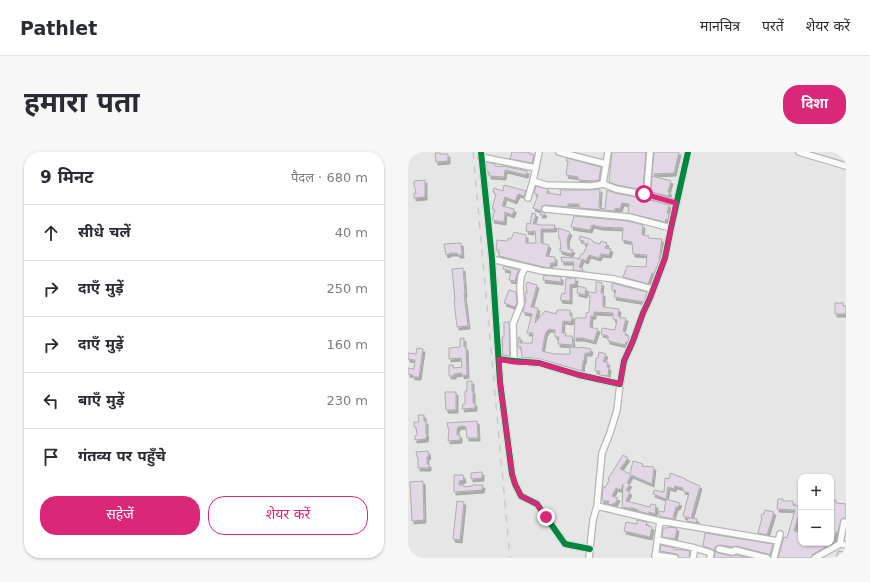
<!DOCTYPE html>
<html lang="hi">
<head>
<meta charset="utf-8">
<style>
	:root { --surface:#fff; --page:#f7f7f7; --text:#2b2b33; --muted:#7c7c81; --line:#e1e1e2; --accent:#db2777 }
	body { margin:0; font-family:"DejaVu Sans","Noto Sans Devanagari",sans-serif; background:var(--page); color:var(--text) }
	.controls { position:absolute; right:12px; bottom:12px; display:grid; overflow:hidden; border-radius:8px; box-shadow:0 1px 3px #0004 }
	.controls button { width:36px; height:36px; display:grid; place-items:center; padding:0; border:0; border-bottom:1px solid var(--line); background:var(--surface); color:var(--text); font:20px sans-serif }
	.stop { position:absolute; width:12px; height:12px; margin:-9px; border:3px solid #db2777; border-radius:50%; background:#fff }
	.stop.end { background:#db2777; border-color:#fff; box-shadow:0 1px 4px #0008 }
	.list { margin:0; padding:0; list-style:none }
	h2 { display:flex; justify-content:space-between; align-items:center; height:52px; margin:0; padding:0 16px; font-size:17px }
	h2 small { font-size:13px; font-weight:400; color:var(--muted) }
	.list li { display:grid; grid-template-columns:26px 1fr auto; gap:12px; align-items:center; box-sizing:border-box; height:56px; padding:0 16px; border-top:1px solid var(--line) }
	.list b { display:block; font-size:15px; white-space:nowrap }
	.list em { font-size:13px; font-style:normal; color:var(--muted) }
	.actions { display:flex; gap:8px; padding:12px 16px }
	.actions a { flex:1; padding:9px 0; border:1px solid var(--accent); border-radius:16px; text-align:center; font-size:14px; color:var(--accent) }
	.actions .main { background:var(--accent); color:#fff }
	.icon { flex:none; width:22px; height:22px; fill:none; stroke:currentColor; stroke-width:2; stroke-linecap:round; stroke-linejoin:round }
	.map { position:relative; flex:none; width:438px; height:406px; overflow:hidden; border-radius:16px }
	header { display:flex; align-items:center; gap:24px; box-sizing:border-box; height:56px; padding:0 20px; background:var(--surface); border-bottom:1px solid var(--line) }
	header strong { font-size:19px }
	nav { display:flex; gap:22px; margin-inline-start:auto; font-size:14px }
	.intro { display:flex; align-items:center; justify-content:space-between; box-sizing:border-box; height:96px; padding:0 24px }
	h1 { margin:0; font-size:28px }
	.button { padding:10px 18px; border-radius:16px; background:var(--accent); color:#fff; font-size:14px; font-weight:700 }
	main { display:flex; gap:24px; padding:0 24px }
	aside { flex:1; background:var(--surface); border-radius:16px; box-shadow:0 1px 3px #0004 }
	.map>svg:first-child { display:block }
	.building { fill:#e2d7e5; stroke:#adadae; filter:url(#shadow) }
	.lines { fill:none; stroke-linecap:round; stroke-linejoin:round }
	.minor-casing { stroke:#b6b6b6; stroke-width:8 }
	.minor { stroke:#fbfbfb; stroke-width:5.5 }
	.rail { stroke:#cacacb; stroke-width:1.5; stroke-dasharray:7 7; stroke-linecap:butt }
	.cycleway-casing { stroke:#e5e5e7; stroke-width:8 }
	.cycleway { stroke:#00873e; stroke-width:6 }
	.route { stroke:#db2777; stroke-width:5 }
</style>
</head>
<body>
<header>
<strong>Pathlet</strong>
<nav><a>मानचित्र</a><a>परतें</a><a>शेयर करें</a></nav>
</header>
<div class="intro"><h1>हमारा पता</h1><a class="button">दिशा</a></div>
<main>
<aside>
<h2>9 मिनट<small>पैदल · 680 m</small></h2>
<ul class="list">
<li><svg class="icon" aria-label="ahead" viewBox="0 0 24 24"><path d="M12 20V5M6 11l6-6 6 6"/></svg><div><b>सीधे चलें</b></div><em>40 m</em></li>
<li><svg class="icon" aria-label="right" viewBox="0 0 24 24"><path d="M7 20v-9h11M14 6l5 5-5 5"/></svg><div><b>दाएँ मुड़ें</b></div><em>250 m</em></li>
<li><svg class="icon" aria-label="right" viewBox="0 0 24 24"><path d="M7 20v-9h11M14 6l5 5-5 5"/></svg><div><b>दाएँ मुड़ें</b></div><em>160 m</em></li>
<li><svg class="icon" aria-label="left" viewBox="0 0 24 24"><path d="M17 20v-9H6M10 6l-5 5 5 5"/></svg><div><b>बाएँ मुड़ें</b></div><em>230 m</em></li>
<li><svg class="icon" aria-label="arrive" viewBox="0 0 24 24"><path d="M6 21V4h12l-3 4 3 4H6"/></svg><div><b>गंतव्य पर पहुँचे</b></div></li>
</ul>
<div class="actions"><a class="main">सहेजें</a><a>शेयर करें</a></div>
</aside>
<div class="map">
<svg width="438" height="406" viewBox="0 0 438 406">
	<defs>
		<filter id="shadow"><feDropShadow dx="2" dy="3" stdDeviation="0" flood-color="#0004"/></filter>
	</defs>
	<rect width="100%" height="100%" fill="#e6e6e6"/>
	<path class="building" d="M104,0H118L122,1V2L126,3L124,11L102,7Z
		M204,0H238L235,36L234,38L209,33L201,30Z
		M246,0H271L266,21L244,22Z
		M27,1H32V2H40V9L28,10Z
		M159,6L193,15L191,28L186,29L170,28V25L158,23L160,9H158Z
		M78,10L87,12V14L95,15V14L119,19L118,23L97,18L96,25L81,24V20H79Z
		M244,24L263,29L260,40H262L260,44L243,40Z
		M17,28V45L6,46V41H8L6,33V29Z
		M96,33L118,39L116,44L110,42L107,49L97,45L94,54L106,57V59L104,63L97,60L96,70L84,68L87,58L84,57L88,42L85,40L86,36L95,39Z
		M128,34L140,37L139,41L153,43L152,38H183L192,37L191,56L197,57L199,38L207,41L238,47L261,53L259,61H261L260,68L258,67L257,70L220,61L221,52L214,51L212,57L207,56V59L171,56V52H160V55L137,53L134,54L133,57L134,60L137,61L136,63H132L133,59L125,56L130,43L126,41Z
		M124,61L128,62L125,72H130V73H147L146,77H133V91L141,93L138,104L147,105V111H143L142,116L135,115L91,104V98H88L89,88L99,89L100,86L103,87L106,80L118,83V91H128L127,79H124L123,80L118,79L119,71L122,72Z
		M166,64L220,69L235,73L234,83L241,84L240,86L254,87L251,109L246,122L244,121L240,132L215,125L219,114L238,115L239,103L225,102L224,90L214,88L215,76L193,75L184,73L182,78L163,75Z
		M150,76L162,80L159,88L160,97L165,98L163,102L152,99V96L153,97L152,87H151Z
		M172,84L182,87L185,89V90L192,92L193,89L199,91L197,96L203,97L201,103L193,102L191,106L181,103L178,109L174,107L171,115L175,117L174,119L165,118L166,110H154L153,105L168,106L172,107H171L173,102H175L180,92L175,91L176,89L171,88Z
		M53,91L54,103H50L49,101H42L41,102L38,103L36,92Z
		M96,114L111,118L109,122L107,129L101,128L103,119L95,117Z
		M55,116L57,142H56L60,174L49,175L46,149H47L44,117Z
		M136,123L153,125V130L135,128Z
		M158,126H162V127L163,126H168L167,132L162,133V149L152,148L154,141L157,142Z
		M119,130L129,133L123,155L130,156L127,171L137,159L148,162V160H149V158H162V164H164V167L163,170L155,169L154,181H158L157,184H164L165,193L150,192L151,185H147V178L141,177L138,180L137,183L134,199L146,202H162V195L173,196V195L183,197L182,201H177L176,209H175L174,219L132,207L114,205L113,195H110V186L112,185V191H124L125,181H119L124,162L115,160L118,146H117V141H119L118,134Z
		M188,130L194,131L193,141H195V155L211,157L210,164L212,165V166H218L215,179L218,180L217,183L221,184L220,190H218L217,193L200,189V184L193,182L194,176L207,178L209,168L205,167V161L186,160V164H183L182,175L190,177L186,189L174,186H166L167,166H178V161L181,160L182,144H181L180,140L188,141Z
		M204,131L239,140L236,150L206,145L208,138H204Z
		M170,134L178,136L177,143L169,141Z
		M101,138L108,140L109,151L107,155L96,151Z
		M427,151H435V154H438V162H427Z
		M96,170H101L102,204L95,203L94,193H95L94,185H96Z
		M56,186V195H58L59,223L54,224V221L46,222V224H41V213H45V216L54,215L53,206L41,207V196L52,195V187Z
		M9,196L15,197L11,225H5V223L0,222V216L6,217L7,208L0,207V201L8,202Z
		M191,200L198,202L195,210H200L199,215H201L200,224L191,223L192,219H187L188,206H190Z
		M59,229H64V239H65V251H67V256L54,257L55,252H57V239H59Z
		M37,240H48V258H38Z
		M10,263H16V269H18V282H19L18,287L7,288V284L9,283L8,275H6V270H11Z
		M69,269L70,286H59L58,275L54,274L50,275L49,278V283H52V288L40,289L41,276H40L39,271Z
		M20,299L21,304L19,305V312H21V316H10V305H9L8,300Z
		M215,303L220,306L212,317L222,322L225,309L235,312L234,314L246,315L244,332L223,323L219,331L222,332L218,338L222,340L218,349L242,355L243,352L248,353L247,362L241,360V362L230,359V358L225,356H219L216,355L215,356H214L215,332L213,338L208,336L204,344L210,346L207,352L205,351L204,353L200,352L201,349H194L195,334L197,336L201,328L200,327Z
		M74,320V326L63,327V321Z
		M262,321L278,327V328L292,334L283,366L289,367L288,371L279,369L280,366H282L275,364L281,341L275,339V336L267,334L266,337L260,335L258,347L245,342L246,338L256,340L257,326L261,327Z
		M46,323H55L56,328L51,329V333H56V335L64,334V333H75L74,338L46,340Z
		M15,329L16,368L4,369L2,330Z
		M258,347L272,351L270,355H268L265,365H267L266,367L254,365L251,363V359L256,360Z
		M370,347H375V349H385V353L393,355L386,379L393,380V391L406,393V391H423V348H428V351L438,352V366H435L433,368L430,380H428L425,391L405,402L403,406H370L376,385L379,386L387,358L369,357Z
		M49,349L56,350L52,388L45,387Z
		M357,358L366,360L359,383L350,381L354,366H353L354,362H356Z
		M229,368L239,370L238,373L244,375L242,385L216,379L218,370L229,372Z
		M260,375L269,376L267,387L254,385L255,376H260Z
		M297,381L365,392L362,403L360,402L328,394L324,395L312,393L308,394L307,396V399L310,401L324,404L328,403L341,406H306L307,401L306,398L295,394Z
		M253,393L266,396V397L270,398V397L282,399L281,406H271L270,403L268,402L252,399Z
		M430,399L438,400V406H428Z"/>
	<g class="lines">
		<defs>
			<path id="minor" d="M73,0L84,107L92,230L104,322L107,332L113,344L129,352L138,365L157,392L182,397
				M151,0L198,12
				M391,0L438,14
				M73,5L128,16
				M125,29L131,0
				M195,32L200,0
				M236,42L239,38L242,0
				M120,46L125,29L138,33L183,34L195,32L208,37L239,43L268,51
				M137,57L221,65L263,76
				M84,107L134,119L166,122L206,127L244,137
				M91,207L106,209L131,211L171,223L212,232L216,209L225,189L235,161L242,146L257,106L263,76L280,0
				M106,209L105,172L113,152L112,135L113,124L117,116
				M189,354L252,369L370,389
				M436,370L432,392L438,393
				M250,388L287,396L303,401L302,406
				M311,397L325,400L327,398L359,406
				M247,403L267,406
				M181,406L185,368L189,354L194,301L202,281L209,258L212,232
				M247,406L249,391L252,369
				M285,406L287,396
				M366,406L372,382
				M407,406L432,392"/>
		</defs>
		<use href="#minor" class="minor-casing"/>
		<use href="#minor" class="minor"/>
		<path class="rail" d="M65,0L102,406"/>
		<defs>
			<path id="cycleway" d="M73,0L84,107L92,230L104,322L107,332L113,344L129,352L138,365L157,392L182,397
				M91,207L106,209L131,211L171,223L212,232L216,209L225,189L235,161L242,146L257,106L263,76L280,0"/>
		</defs>
		<use href="#cycleway" class="cycleway-casing"/>
		<use href="#cycleway" class="cycleway"/>
	</g>
	<g class="lines">
		<path class="route" d="M138,365L129,352L113,344L107,332L104,322L92,230L91,207L106,210L131,211L171,223L212,232L216,209L225,189L235,161L242,146L257,106L268,51L236,42"/>
	</g>
</svg>
<div class="controls">
<button>+</button>
<button>−</button>
</div>
<div class="stop" style="left:236px;top:42px"></div>
<div class="stop end" style="left:138px;top:365px"></div>
</div>
</main>
</body>
</html>
